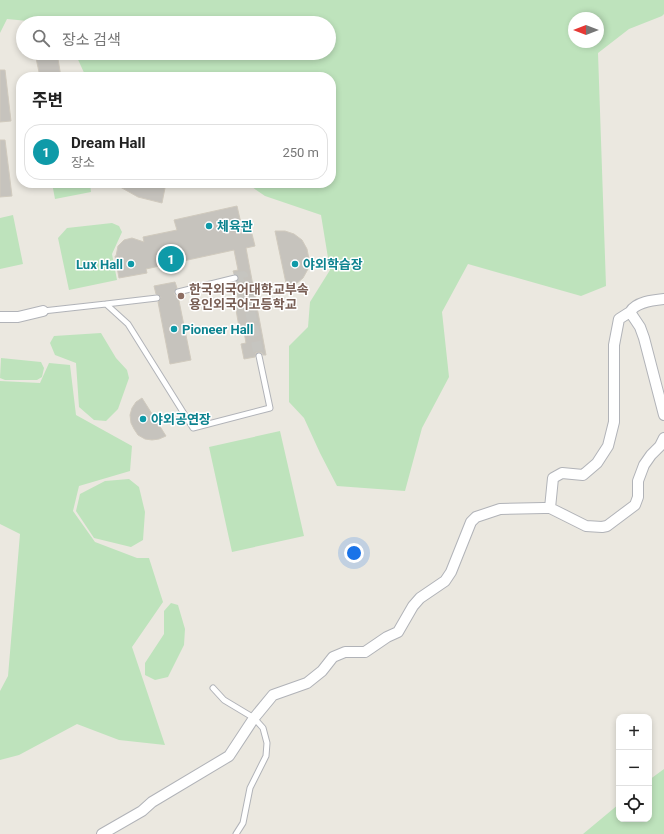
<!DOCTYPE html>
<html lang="ko">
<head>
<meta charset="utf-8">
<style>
	:root { --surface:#fff; --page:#f6f6f6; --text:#222; --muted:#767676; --line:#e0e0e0; --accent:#7c3aed }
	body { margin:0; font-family:Roboto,"Noto Sans KR",sans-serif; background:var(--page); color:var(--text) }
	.controls { position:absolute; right:12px; bottom:12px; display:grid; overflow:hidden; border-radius:8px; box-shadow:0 2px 6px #0003 }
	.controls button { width:36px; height:36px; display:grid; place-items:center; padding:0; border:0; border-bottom:1px solid var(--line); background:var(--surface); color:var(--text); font:20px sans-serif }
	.compass { position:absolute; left:568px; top:12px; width:36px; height:36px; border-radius:50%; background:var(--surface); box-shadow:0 2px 6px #0003; rotate:270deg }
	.you { position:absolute; left:354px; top:553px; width:14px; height:14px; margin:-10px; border:3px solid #fff; border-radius:50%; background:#1a73e8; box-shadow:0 0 0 6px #1a73e833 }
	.badge { display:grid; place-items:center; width:26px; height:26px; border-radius:50%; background:var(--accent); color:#fff; font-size:13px; font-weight:700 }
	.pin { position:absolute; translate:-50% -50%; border:2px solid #fff; box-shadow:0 1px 4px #0006 }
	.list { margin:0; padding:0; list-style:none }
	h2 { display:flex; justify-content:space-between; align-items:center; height:52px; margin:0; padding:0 16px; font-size:17px }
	h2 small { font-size:13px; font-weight:400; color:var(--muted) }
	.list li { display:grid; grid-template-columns:26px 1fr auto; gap:12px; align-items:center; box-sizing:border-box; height:56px; margin:0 8px 8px; padding:0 8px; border:1px solid var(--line); border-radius:16px }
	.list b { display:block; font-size:15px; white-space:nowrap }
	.list p { margin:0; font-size:13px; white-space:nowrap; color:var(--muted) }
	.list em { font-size:13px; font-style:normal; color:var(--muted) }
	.icon { flex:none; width:22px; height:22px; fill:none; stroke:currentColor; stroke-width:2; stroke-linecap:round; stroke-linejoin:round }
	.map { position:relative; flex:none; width:664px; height:834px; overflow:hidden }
	.search { position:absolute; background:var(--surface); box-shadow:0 2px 6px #0003; left:16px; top:16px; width:320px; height:44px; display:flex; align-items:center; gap:10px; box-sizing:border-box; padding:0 14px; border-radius:22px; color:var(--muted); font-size:15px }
	.panel { position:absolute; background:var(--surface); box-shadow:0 2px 6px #0003; left:16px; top:72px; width:320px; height:116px; border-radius:16px }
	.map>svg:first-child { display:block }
	.green { fill:#bee3bc; fill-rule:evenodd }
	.building { fill:#c6c3bd; stroke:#d0cabe }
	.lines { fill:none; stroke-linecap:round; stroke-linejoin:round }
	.street-tunnel { stroke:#c6c5c0; stroke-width:10; stroke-dasharray:10 5; stroke-linecap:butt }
	.lane-casing { stroke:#b1b3b8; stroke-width:7 }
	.street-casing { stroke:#b1b3b8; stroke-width:12 }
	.lane { stroke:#fff; stroke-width:5 }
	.street { stroke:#fff; stroke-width:10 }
	.culture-dot { fill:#0f9aa8; stroke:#fff; stroke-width:1.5 }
	.education-dot { fill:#8d6e63; stroke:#fff; stroke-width:1.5 }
	.labels { text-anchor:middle; stroke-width:3; stroke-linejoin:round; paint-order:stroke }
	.culture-label { font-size:13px; font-weight:bold; fill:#0d838f; stroke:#fff; text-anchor:start }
	.education-label { font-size:13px; font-weight:bold; fill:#785e54; stroke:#fff; text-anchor:start }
</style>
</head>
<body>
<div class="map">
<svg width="664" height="834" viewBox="0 0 664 834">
	<rect width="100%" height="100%" fill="#ebe8e0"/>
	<path class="green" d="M0,0H664V14L662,16L629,29L598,53L606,286L581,296L468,264L442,312L449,377L422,428L405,491L337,486L320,453L304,418L289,402V346L308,327L310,302L330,270L321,215L265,196L246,183H331V77H86L75,53H329V23H49L7,19L0,33ZM574,18H598V42H574Z
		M52,183H90L91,192L55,199Z
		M13,215L23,264L0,269V218Z
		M112,223L119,226L122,232L112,254L117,280L69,290L58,238L67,228Z
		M101,333L116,358L127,370L129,378L118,409L106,421L94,420L79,407L76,363L55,355L50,343L54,336Z
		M1,358L41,362L44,368L42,377L37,380H5L0,378Z
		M49,363L70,365L76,415L132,446L130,471L79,486L73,511L95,542L137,558H149L163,602L132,647L165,745L119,740L77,724L19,755L0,760V691L8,676L20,534L0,524V381L40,383Z
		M280,431L304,536L232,552L209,447Z
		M129,479L139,487L145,512L143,540L131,547L94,538L76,511L80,494L105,481Z
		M171,603L178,605L185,629L184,645L168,677L155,680L145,675V663L164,634V611Z
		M664,769V834H583L619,804V819H649V780Z"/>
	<path class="building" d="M35,53H57L61,77H40Z
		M0,70H5L11,121L0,122Z
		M0,140H5L12,196L0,197Z
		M113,183H166L162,203L138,197Z
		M237,206L243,232L251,230L255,246L246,248L266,355H263L262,353L259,352L256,353L255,357L244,359L241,344L246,343L243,326L239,327L235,304L239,303L235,282L238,281L239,277L238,275L234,274L233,271L238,270L234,250L146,269L147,273L119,278L115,256H116L118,246L124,240L132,238L144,242L143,237L177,230L174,220Z
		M275,231H285L294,234L302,240L307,249L309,259L308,269L303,278L296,284L287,288Z
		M175,282L177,288L174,293L175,295L178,296L191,360L170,364L158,302L160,300L161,297L159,295L156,294L154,286Z
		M142,398L166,436L159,439L152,440L145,439L138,435L134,429L131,423L130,415L132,408L136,402Z"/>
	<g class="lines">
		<path class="street-tunnel" d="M235,278L243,276L259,356"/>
		<defs>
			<path id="lane" d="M178,292L235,278
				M106,304L157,298
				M43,311L106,304L128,324L193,428L270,408L259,356
				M213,688L224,700L254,718L263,728L267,743L266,756L250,788L243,823L236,834"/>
			<path id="street" d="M664,299C653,300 636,302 630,312L640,327L644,338L664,415
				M0,317H18L43,311
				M550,508L553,478L562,473L583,475L597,463L608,446L614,422V345L619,319L630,312
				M102,834L142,811L152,802L229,756L254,718L273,695L307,683L322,671L333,657L345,652H365L387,637L398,632L413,606L420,598L445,581L451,572L471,522L476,517L500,509L544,508H550L586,526L602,527L607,526L635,505L638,497V481L644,465L651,455L660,446L664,438"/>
		</defs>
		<use href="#lane" class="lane-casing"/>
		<use href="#street" class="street-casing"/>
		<use href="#lane" class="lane"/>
		<use href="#street" class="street"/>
	</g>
	<g class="culture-dot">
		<circle cx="209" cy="226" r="4"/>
		<circle cx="131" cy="264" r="4"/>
		<circle cx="295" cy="264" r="4"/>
		<circle cx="174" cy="329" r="4"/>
		<circle cx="143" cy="419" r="4"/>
	</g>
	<circle class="education-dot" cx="181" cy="296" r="4"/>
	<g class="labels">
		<g class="culture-label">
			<text x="217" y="231">체육관</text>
			<text x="123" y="269" text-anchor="end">Lux Hall</text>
			<text x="303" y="269">야외학습장</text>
			<text x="182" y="334">Pioneer Hall</text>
			<text x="151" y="424">야외공연장</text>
		</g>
		<g class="education-label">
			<text x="189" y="294">한국외국어대학교부속<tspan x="189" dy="15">용인외국어고등학교</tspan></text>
		</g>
	</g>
</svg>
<div class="controls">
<button>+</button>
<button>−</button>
<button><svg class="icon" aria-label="locate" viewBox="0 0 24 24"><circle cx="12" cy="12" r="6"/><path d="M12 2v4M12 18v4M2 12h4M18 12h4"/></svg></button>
</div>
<svg class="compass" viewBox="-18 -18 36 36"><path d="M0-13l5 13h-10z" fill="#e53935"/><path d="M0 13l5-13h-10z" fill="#767676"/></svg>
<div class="you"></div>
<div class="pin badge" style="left:171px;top:259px;background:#0f9aa8">1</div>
<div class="search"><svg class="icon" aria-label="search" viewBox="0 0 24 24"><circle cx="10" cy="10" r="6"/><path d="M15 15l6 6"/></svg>장소 검색</div>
<section class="panel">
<h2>주변<small></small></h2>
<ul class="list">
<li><span class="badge" style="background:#0f9aa8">1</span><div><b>Dream Hall</b><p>장소</p></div><em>250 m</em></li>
</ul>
</section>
</div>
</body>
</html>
